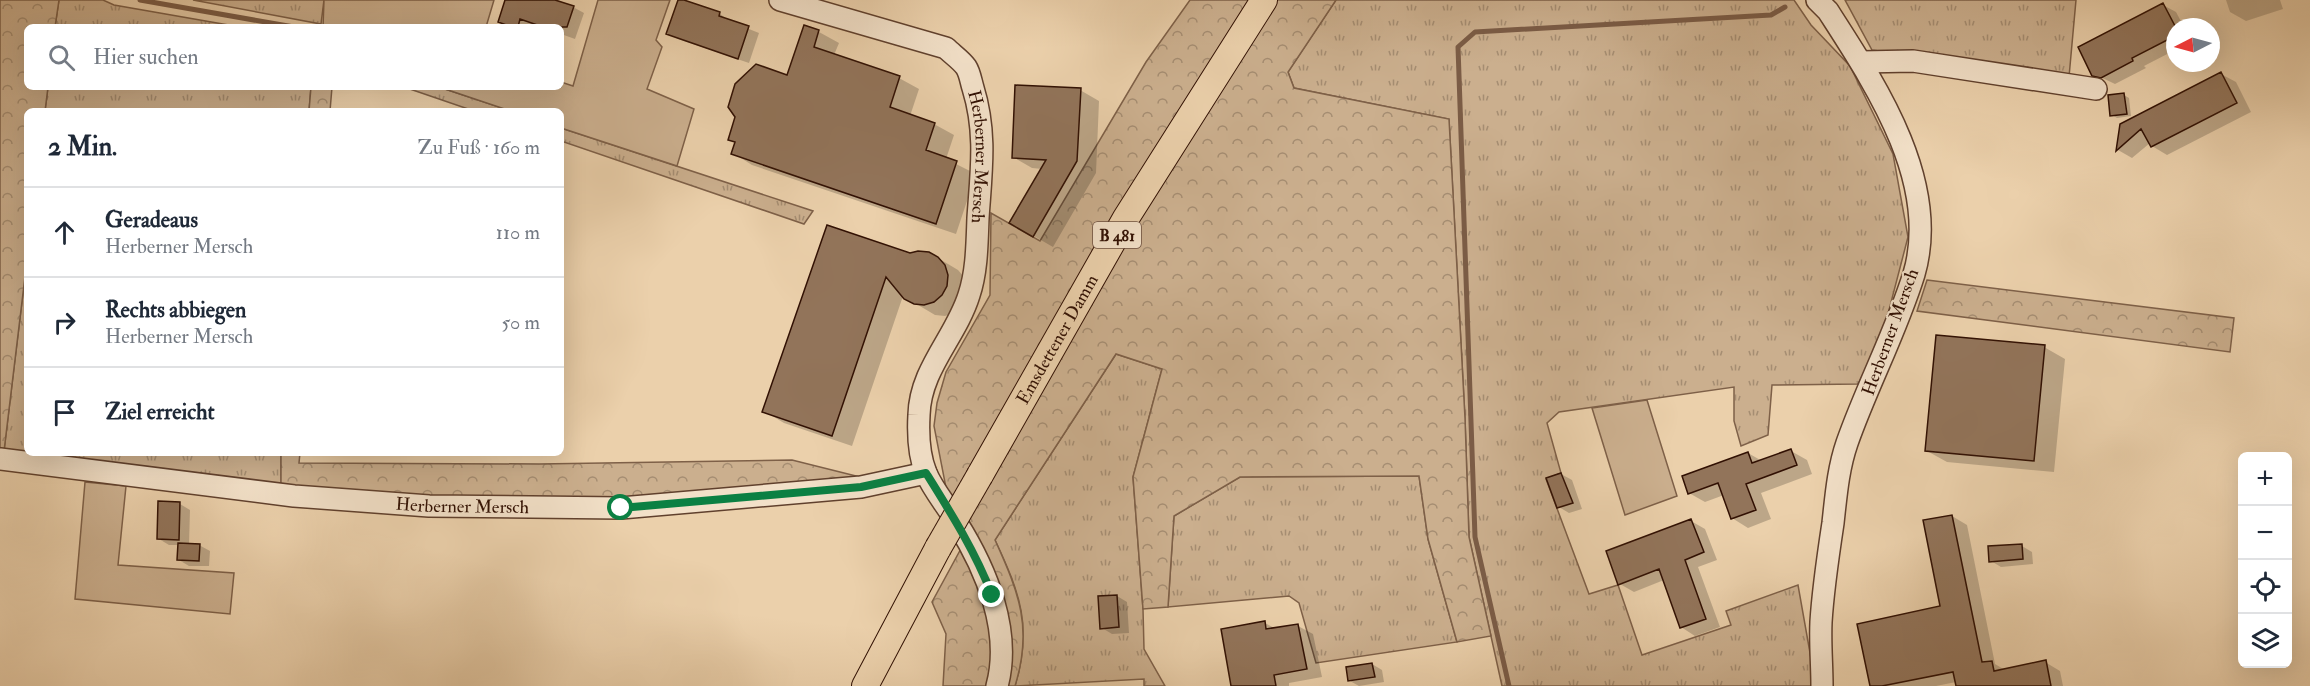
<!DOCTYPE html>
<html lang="de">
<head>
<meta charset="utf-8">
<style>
	:root { --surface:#fff; --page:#f6f6f7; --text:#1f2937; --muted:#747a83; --line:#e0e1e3 }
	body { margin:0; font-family:"IM FELL Double Pica",serif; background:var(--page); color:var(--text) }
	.controls { position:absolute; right:18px; bottom:18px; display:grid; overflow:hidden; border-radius:9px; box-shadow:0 6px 24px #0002 }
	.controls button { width:54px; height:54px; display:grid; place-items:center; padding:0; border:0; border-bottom:2px solid var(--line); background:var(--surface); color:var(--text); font:30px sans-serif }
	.compass { position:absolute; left:2166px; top:18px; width:54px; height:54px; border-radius:50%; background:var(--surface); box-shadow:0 6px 24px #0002; rotate:264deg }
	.stop { position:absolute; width:18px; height:18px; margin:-14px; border:4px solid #0b8043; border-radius:50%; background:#fff }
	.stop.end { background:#0b8043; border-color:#fff; box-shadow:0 2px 6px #0008 }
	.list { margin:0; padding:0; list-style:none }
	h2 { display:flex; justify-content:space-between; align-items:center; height:78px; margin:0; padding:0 24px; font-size:26px }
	h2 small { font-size:20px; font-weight:400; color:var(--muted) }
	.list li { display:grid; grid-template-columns:39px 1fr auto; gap:18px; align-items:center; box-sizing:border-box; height:90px; padding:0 24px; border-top:2px solid var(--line) }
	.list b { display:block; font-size:22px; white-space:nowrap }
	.list p { margin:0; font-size:20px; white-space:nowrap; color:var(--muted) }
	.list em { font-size:20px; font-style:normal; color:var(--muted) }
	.icon { flex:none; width:33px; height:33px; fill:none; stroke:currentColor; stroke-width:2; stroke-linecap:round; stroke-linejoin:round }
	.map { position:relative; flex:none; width:2310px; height:686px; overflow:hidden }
	.search { position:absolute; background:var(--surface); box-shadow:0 6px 24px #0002; left:24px; top:24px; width:540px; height:66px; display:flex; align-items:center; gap:15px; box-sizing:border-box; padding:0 21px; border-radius:9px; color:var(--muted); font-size:22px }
	.panel { position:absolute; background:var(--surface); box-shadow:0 6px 24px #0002; left:24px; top:108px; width:540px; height:348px; border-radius:9px }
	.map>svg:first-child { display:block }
	.grass { fill:url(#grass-tufts); stroke:#7e6048; stroke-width:1.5 }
	.forest { fill:url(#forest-crowns); stroke:#7e6048; stroke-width:1.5 }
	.garden { fill:#cbaf8e; stroke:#7e6048; stroke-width:1.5 }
	.shadow { fill:#0003 }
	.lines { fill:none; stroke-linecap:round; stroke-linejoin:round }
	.stream { stroke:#7b5c46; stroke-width:5 }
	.building { fill:#92745a; stroke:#311003; stroke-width:1.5 }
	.minor-casing { stroke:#60402d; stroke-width:24 }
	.major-casing { stroke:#311003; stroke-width:28 }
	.minor { stroke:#f2e0c8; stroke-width:21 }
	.major { stroke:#ebd0ab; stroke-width:26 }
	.major-bridge-casing { stroke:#311003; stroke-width:28; stroke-linecap:butt }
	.major-bridge { stroke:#ebd0ab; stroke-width:26 }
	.route { stroke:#0b8043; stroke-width:8 }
	.labels { text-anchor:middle; stroke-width:4.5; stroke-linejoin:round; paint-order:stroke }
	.shield { fill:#f2e0c8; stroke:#6b4e3e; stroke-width:1.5 }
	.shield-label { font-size:16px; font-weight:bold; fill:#311003 }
	.street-label { font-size:18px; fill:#311003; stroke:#f2e0c8 }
</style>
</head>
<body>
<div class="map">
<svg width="2310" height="686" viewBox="0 0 2310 686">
	<defs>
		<pattern id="grass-tufts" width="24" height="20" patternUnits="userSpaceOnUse" patternTransform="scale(1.5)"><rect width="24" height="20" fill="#cbaf8e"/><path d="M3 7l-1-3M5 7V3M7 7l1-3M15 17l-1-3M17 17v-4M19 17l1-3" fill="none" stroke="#a58d72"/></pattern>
		<pattern id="forest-crowns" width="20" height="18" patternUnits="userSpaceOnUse" patternTransform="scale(1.5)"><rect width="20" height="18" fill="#cbaf8e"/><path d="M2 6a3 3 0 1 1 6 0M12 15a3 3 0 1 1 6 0" fill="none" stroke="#a58d72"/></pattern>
	</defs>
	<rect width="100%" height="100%" fill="#ebd0ab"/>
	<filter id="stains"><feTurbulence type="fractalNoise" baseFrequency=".00333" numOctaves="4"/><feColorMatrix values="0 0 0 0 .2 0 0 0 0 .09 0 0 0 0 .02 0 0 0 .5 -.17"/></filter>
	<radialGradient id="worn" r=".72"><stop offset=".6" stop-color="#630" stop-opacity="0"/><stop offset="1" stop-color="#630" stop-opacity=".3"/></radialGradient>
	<path class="grass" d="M59,0H103L114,5L240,27H55Z
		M193,0H324L321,24Z
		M1336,0H1794L1811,25L1850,66L1893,154L1908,237L1882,337L1858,384L1772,385L1768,435L1741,446L1734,421V387L1559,412L1547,423L1561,473L1546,479L1589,594L1618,585L1642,655L1731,625L1726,611L1798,585L1815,681L1813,686H1502L1469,537L1465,418L1449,119L1294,88L1288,72Z
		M1845,0H2076L2069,77L1872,50Z
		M48,87H311L309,111H45Z
		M404,87H439L511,111H474Z
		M561,128L813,211L804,224L561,141Z
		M27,260V453H281V487L4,451Z
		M1116,354L1162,369L1133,477L1143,609L1144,649L1165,686H1144V679L1015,686C1033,628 1020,593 995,540Z
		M1419,476L1428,539L1457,642L1316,663L1299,603L1289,596L1168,607L1174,516L1240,477Z"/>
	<path class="forest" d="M0,0H59L55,27H27V87H48L45,111H27V260L4,451L0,450Z
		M1190,0H1336L1288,72L1294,88L1449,119L1465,418L1469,537L1491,636L1457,642L1428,539L1419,476L1240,477L1174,516L1168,607L1143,609L1133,477L1162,369L1116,354L995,540C1019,593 1033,628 1015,686H943L946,634L932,602L970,532L947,493L934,426L937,403L946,372L990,295L991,213L1040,241L1146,62Z
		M311,87H332L330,111H309Z
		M1927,280L2234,318L2230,352L1917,311Z
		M281,453H300L299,463L539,464L792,460L860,477L627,501L433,500L281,487Z"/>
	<path class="garden" d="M324,0H494L486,27H323Z
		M598,0H670L656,40L662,47L647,89L694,109L677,166L561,128V111H511L439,87H561V82L573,86Z
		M1647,400L1677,496L1625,515L1592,408Z
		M85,482L126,486L118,565L234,573L230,614L75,599Z"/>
	<path class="shadow" d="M507,0H558L573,7L584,13L575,39L561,34V27H540L531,24L530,27H509L500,22Z
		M680,0L719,13L729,21L759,33L749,63L678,39L668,33Z
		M2226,0H2280L2283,9L2246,21L2230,12Z
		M2163,5L2176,12L2184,27H2175V50L2144,66L2146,68L2115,84L2094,74Z
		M805,27L819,32L839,43L834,55L899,78L919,89L910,116L934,124L954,135L946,159L976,174L956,234L752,165L733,153L736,143L729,139L788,77Z
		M2221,74L2236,82L2251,112L2167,155L2152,146L2150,143L2132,158L2118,150L2121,125Z
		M1080,90L1099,101L1096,173L1053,247L1011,223L1042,169L1032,168L1013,157Z
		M2124,95L2129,98L2131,116L2117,118L2112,115Z
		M828,227L910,255L938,258L958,270L965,278L955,313L945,316L935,315L903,296L852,446L784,423L764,411Z
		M2044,347L2065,359L2054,472L1947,462L1927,451Z
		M1791,451L1807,460L1812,474L1761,493L1771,519L1748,528L1732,518L1724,495L1705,502L1689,493L1748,453L1762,461Z
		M1561,474L1572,480L1582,509L1569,513L1559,507Z
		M180,504L190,510L189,545H199L210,551L209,566H189L179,560L180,545H169L159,539Z
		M1952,516L1967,525L1995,664L2005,670L2045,662L2060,671L2063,686H1957L1956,682L1936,686H1871L1942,607Z
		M1691,521L1705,529L1717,560L1698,567L1720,627L1695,636L1681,627L1664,580L1634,592L1620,584Z
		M2022,546L2032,552L2033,564L2001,567L1991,561Z
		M1117,596L1127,602L1129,633L1112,634L1102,628Z
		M1265,623L1276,629L1298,626L1313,634L1322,677L1289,683V686H1232Z
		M1372,664L1382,670L1384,682L1359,686L1350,681Z"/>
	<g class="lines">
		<path class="stream" d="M140,0L294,27
			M1509,686L1475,537L1458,47L1475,32L1771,15L1785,7"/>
	</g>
	<path class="building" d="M505,0H555L574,6L567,27H543L520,19L518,27H512L498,22Z
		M678,0H684L720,12L719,16L749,26L738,59L666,34Z
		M2163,3L2175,26V36L2132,58L2133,61L2101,78L2092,76L2078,47Z
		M804,25L819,30L814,47L900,76L890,107L935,123L926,150L957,161L936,224L731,154L735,142L728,140L735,117L728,107L735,84L756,64L787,75Z
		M2221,72L2237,103L2151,147L2141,129L2116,151L2120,124Z
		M1015,85L1081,88L1077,161L1033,237L1009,223L1046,160L1012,158Z
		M2124,93L2127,114L2110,116L2108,95Z
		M827,225L910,253L918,251L929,252L938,257L945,265L948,275L947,286L942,295L934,302L924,305L914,304L904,299L886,277L832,436L762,412Z
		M1936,335L2045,345L2034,461L1925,451Z
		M1791,449L1797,465L1746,484L1756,510L1731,519L1718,483L1688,494L1682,476L1748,452L1752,463Z
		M1561,473L1573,503L1557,508L1546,478Z
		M158,501L180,502L179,540L157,539Z
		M1952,515L1982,662L1992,661L1994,671L2046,660L2051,686H1956L1953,672L1882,686H1870L1857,624L1940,606L1923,520Z
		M1691,519L1704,552L1685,560L1706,619L1680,628L1659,569L1618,585L1606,551Z
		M178,543L200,544L199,561L177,560Z
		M2022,544L2023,559L1989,562L1988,546Z
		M1117,595L1119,627L1100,629L1098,596Z
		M1265,621L1266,629L1298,624L1307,669L1274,675L1276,686H1231L1221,629Z
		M1372,663L1375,677L1348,681L1346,667Z"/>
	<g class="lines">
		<defs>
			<g id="minor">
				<path id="s1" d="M780,0L946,48C952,54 961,60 966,67C970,73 971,82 973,88C987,133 981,173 978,218C977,244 977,271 969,295C956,337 920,369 919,415C918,433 919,456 926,473C933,490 948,507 957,523C986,569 1012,631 997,686"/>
				<path d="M1817,0L1828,11C1875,84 1941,182 1914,274C1896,332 1867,386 1847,443C1838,469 1836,496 1833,523C1828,556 1823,589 1821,622C1820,644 1822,665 1822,686"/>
				<path d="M1861,62L1913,61L2096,89"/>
				<path id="s2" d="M0,459L294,496L429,506L621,508L861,487L926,473"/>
			</g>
			<g id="major">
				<path id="s3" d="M980,475L1126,218L1264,0"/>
				<path d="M865,686L938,548"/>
			</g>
		</defs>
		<use href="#minor" class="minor-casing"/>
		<use href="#major" class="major-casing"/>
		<use href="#minor" class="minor"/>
		<use href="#major" class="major"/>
		<defs>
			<path id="major-bridge" d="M938,548L980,475"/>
		</defs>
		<use href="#major-bridge" class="major-bridge-casing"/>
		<use href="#major-bridge" class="major-bridge"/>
	</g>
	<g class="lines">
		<path class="route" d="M621,508L861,487L926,473C951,513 975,551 992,595"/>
	</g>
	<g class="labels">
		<rect class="shield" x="1093" y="222" width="48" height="26" rx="4.5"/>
		<g class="shield-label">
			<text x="1117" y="241">B 481</text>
		</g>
		<g class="street-label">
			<text dy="6" stroke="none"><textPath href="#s1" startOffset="292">Herberner Mersch</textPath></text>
			<text transform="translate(1890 332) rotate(-70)" y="6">Herberner Mersch</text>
			<text dy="6" stroke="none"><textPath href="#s3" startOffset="156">Emsdettener Damm</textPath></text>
			<text dy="6" stroke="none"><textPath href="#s2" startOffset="465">Herberner Mersch</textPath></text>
		</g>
	</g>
	<rect width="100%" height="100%" filter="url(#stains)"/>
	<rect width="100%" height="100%" fill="url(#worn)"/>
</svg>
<div class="controls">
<button>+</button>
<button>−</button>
<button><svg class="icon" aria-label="locate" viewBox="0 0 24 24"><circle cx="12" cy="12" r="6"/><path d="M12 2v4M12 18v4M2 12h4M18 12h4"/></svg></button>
<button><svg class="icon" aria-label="layers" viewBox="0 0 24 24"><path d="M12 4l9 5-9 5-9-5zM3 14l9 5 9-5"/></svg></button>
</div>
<svg class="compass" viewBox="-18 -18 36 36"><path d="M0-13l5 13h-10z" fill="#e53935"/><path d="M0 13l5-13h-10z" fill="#747a83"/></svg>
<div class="stop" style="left:621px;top:508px"></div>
<div class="stop end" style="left:992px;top:595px"></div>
<div class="search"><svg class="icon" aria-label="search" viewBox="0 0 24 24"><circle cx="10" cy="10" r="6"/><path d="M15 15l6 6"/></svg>Hier suchen</div>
<section class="panel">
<h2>2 Min.<small>Zu Fuß · 160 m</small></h2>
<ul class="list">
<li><svg class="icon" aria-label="ahead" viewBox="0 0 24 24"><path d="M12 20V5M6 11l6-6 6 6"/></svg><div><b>Geradeaus</b><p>Herberner Mersch</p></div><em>110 m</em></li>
<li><svg class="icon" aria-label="right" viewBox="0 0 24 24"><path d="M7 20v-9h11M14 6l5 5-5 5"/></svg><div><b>Rechts abbiegen</b><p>Herberner Mersch</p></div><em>50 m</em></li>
<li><svg class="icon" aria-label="arrive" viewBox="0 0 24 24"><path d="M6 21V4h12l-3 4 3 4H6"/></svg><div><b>Ziel erreicht</b></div></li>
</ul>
</section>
</div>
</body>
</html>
